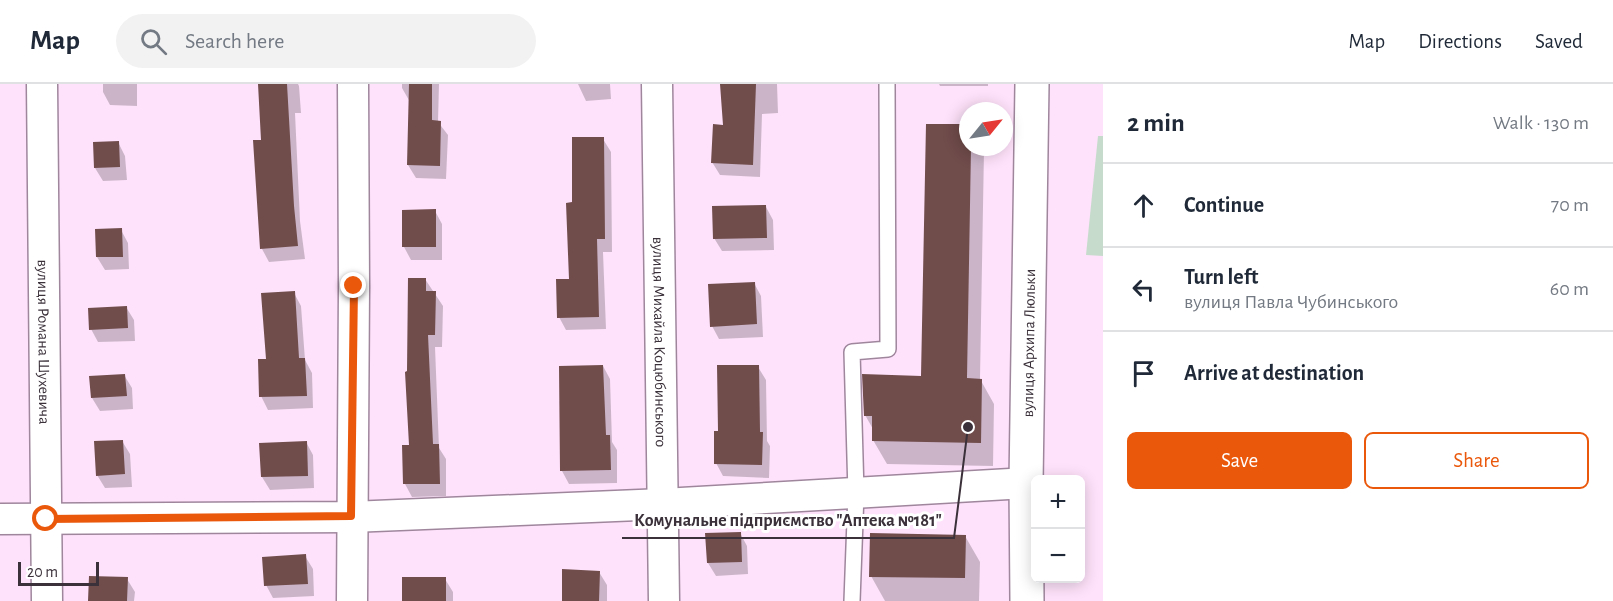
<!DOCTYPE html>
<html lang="en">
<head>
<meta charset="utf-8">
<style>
	:root { --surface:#fff; --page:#f2f2f3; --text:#1f2937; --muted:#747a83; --line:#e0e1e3; --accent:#ea580c }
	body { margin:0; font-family:"Alegreya Sans",sans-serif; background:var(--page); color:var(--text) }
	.controls { position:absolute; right:18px; bottom:18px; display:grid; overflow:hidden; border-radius:9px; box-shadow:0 3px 15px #0003 }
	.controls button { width:54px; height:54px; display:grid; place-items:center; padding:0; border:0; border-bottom:2px solid var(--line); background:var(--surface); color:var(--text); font:30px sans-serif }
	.compass { position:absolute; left:959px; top:18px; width:54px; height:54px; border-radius:50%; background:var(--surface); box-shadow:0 3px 15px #0003; rotate:60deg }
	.scale { position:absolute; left:18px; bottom:15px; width:81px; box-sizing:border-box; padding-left:6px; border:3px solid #3b313a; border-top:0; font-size:16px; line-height:21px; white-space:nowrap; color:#3b313a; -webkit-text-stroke:4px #fff; paint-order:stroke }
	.stop { position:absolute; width:18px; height:18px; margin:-14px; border:4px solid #ea580c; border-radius:50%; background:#fff }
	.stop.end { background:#ea580c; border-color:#fff; box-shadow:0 2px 6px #0008 }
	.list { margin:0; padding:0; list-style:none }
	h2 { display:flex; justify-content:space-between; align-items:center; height:78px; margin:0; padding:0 24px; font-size:26px }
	h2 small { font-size:20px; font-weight:400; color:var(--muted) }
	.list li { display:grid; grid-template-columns:39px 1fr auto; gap:18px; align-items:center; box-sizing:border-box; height:84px; padding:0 24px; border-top:2px solid var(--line) }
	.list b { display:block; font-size:22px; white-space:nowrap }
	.list p { margin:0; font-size:20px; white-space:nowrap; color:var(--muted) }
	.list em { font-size:20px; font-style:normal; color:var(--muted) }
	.actions { display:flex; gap:12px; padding:18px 24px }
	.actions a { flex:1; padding:14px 0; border:2px solid var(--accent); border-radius:9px; text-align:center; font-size:21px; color:var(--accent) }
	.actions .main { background:var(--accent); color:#fff }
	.icon { flex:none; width:33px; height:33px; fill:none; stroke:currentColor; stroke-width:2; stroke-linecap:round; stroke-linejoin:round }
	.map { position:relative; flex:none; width:1103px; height:517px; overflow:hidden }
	header { display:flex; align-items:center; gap:36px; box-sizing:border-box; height:84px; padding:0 30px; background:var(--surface); border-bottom:2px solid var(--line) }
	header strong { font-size:28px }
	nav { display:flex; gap:33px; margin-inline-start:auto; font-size:21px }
	.search { width:420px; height:54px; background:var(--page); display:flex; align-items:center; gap:15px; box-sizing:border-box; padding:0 21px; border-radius:33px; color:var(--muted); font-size:22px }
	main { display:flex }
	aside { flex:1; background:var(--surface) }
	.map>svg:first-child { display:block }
	.green { fill:#c7dbcc }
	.shadow { fill:#0003 }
	.building { fill:#704c4b }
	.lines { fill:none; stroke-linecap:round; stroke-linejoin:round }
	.service-casing { stroke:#9f869d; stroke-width:18 }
	.minor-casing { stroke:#9f869d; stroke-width:33 }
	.tertiary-casing { stroke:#9f869d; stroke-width:36 }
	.service { stroke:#fff; stroke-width:15 }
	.minor { stroke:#fff; stroke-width:30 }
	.tertiary { stroke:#fff; stroke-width:33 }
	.route { stroke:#ea580c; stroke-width:8 }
	.labels { text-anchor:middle; stroke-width:6; stroke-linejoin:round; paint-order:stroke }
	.street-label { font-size:16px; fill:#3b313a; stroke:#fff }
	.leader { fill:none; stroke:#3b313a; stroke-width:2 }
	.callout-dot { fill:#3b313a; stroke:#fff; stroke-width:2 }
	.callout-label { font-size:18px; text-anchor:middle; font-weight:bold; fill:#3b313a; stroke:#fff; stroke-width:6; stroke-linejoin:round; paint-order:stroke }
</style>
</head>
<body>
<header>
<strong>Map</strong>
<div class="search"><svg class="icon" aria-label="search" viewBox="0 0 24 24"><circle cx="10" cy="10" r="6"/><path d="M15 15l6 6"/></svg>Search here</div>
<nav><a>Map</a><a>Directions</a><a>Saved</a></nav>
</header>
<main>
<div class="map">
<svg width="1103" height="517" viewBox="0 0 1103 517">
	<rect width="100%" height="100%" fill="#fee2fb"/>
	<path class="green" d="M1098,52H1103V172L1086,171Z"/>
	<path class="shadow" d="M103,0H137V22L110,21L103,8Z
		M259,0H298L299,2L301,29H295L300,137L305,175L269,178L262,165L263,57Z
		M402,0H439L438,38L448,51L446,95L416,94L408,81L410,18L402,4Z
		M578,0H610L611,15L586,17Z
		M722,0H777L778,29L762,30L760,93L720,91L712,78L724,43Z
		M939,0H988V2H940Z
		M603,55L611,68L612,168H603L606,245L566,246L559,233L571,196Z
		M118,58L125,72L127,96L103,97L95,84Z
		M968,63H983L984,66L980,295L994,320L993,382L887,380L873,356V345L865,331L923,293Z
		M766,123L773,136L774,166L722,167L714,154Z
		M435,127L442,140V176H411L404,163Z
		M121,146L128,159L129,185L105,186L97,173Z
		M425,195L443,222L442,263H435L439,364L446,375V412L412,413L405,400L410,362Z
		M754,199L761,212L763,253L719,255L712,242Z
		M294,209L301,222L305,276L312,289L313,324L268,326L261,312L268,277Z
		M126,223L134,236L135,257L98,258L91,245Z
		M603,282L610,295L612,358L617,366V399L569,400L562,387L560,284Z
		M758,283L766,296L767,357L770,362L769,394L723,392L716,379L719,348Z
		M124,291L132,304L133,325L100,327L92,314Z
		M122,357L130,370L132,403L105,404L97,391Z
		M306,358L313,371L314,404L270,406L262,393Z
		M740,449L747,462L748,490L716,492L708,479Z
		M965,452L980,478L979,517H885L871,492Z
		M305,472L313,485L314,512L273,514L266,501Z
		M599,488L607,501V517H563Z
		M127,495L135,508L134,517H89Z
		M445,495L453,508V517H404Z"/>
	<path class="building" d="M258,0H287L294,122L298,162L260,165L253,56H261Z
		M409,0H432V36L441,37L440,82L407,81Z
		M720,0H756L753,81L711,79L713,40L723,41Z
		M926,40H968V63H971L967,294L982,295L981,359L872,357V332H864L862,290L921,292Z
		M572,53H604L605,155H597L599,233L557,234L556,195H569L566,119L572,118Z
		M119,57L120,83L94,84L93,58Z
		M766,121L767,154L713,155L712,122Z
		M436,125V163H402V126Z
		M122,144L123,173H96L95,145Z
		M408,194H426V207H436L435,251H428L433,360H439L440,400H403L402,361H409L405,288L407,287Z
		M755,198L757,240L710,243L708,200Z
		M295,207L299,274H305L307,312L259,313L258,275H266L261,209Z
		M127,222L128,244L89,246L88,224Z
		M603,281L606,351H610L611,386L560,387L559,282Z
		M717,281H759L760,348H763L762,381L714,380V347H718Z
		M125,290L127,312L91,314L89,292Z
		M123,356L125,390L96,392L94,357Z
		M307,357L308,392L261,393L259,359Z
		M741,448L742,478L707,479L705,449Z
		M870,449L966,451L965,494L869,493Z
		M306,470L308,500L264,502L262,473Z
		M562,485L600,487L599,517H562Z
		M89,492L128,493L127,517H88Z
		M402,493H446V517H402Z"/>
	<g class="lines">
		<defs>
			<path id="service" d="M852,517L856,409L852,268L888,265L887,0"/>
			<g id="minor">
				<path id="s1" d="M42,0L47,517"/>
				<path id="s2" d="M657,0L664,517"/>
				<path d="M0,435L351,433L663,420L1026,399"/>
				<path d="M352,517L354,203L353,0"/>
			</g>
			<g id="tertiary">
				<path id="s3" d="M1027,517L1026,399L1032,0"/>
			</g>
		</defs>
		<use href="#service" class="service-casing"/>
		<use href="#minor" class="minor-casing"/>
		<use href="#tertiary" class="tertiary-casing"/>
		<use href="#service" class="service"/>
		<use href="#minor" class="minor"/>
		<use href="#tertiary" class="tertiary"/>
	</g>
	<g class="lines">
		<path class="route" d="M46,435L351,432L354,202"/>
	</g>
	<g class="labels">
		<g class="street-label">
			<text dy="6" stroke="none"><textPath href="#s1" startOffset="258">вулиця Романа Шухевича</textPath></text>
			<text dy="6" stroke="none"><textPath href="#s3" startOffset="258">вулиця Архипа Люльки</textPath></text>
			<text dy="6" stroke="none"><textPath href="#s2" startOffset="258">вулиця Михайла Коцюбинського</textPath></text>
		</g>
	</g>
	<path class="leader" d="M968 343L954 454H622"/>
	<circle class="callout-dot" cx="968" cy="343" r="6"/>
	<g class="callout-label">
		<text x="788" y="442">Комунальне підприємство "Аптека №181"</text>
	</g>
</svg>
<div class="controls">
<button>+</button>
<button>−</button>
</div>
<svg class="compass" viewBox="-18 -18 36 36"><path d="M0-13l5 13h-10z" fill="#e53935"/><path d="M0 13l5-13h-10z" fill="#747a83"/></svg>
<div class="scale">20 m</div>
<div class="stop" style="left:46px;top:435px"></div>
<div class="stop end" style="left:354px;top:202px"></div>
</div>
<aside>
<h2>2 min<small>Walk · 130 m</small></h2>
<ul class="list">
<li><svg class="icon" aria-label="ahead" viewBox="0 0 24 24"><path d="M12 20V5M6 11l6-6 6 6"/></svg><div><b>Continue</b></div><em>70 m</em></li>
<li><svg class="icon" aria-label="left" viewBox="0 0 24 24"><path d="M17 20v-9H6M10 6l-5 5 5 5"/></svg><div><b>Turn left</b><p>вулиця Павла Чубинського</p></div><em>60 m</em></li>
<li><svg class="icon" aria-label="arrive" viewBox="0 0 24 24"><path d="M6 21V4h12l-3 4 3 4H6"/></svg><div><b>Arrive at destination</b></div></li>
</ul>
<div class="actions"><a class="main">Save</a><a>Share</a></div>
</aside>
</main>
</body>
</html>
